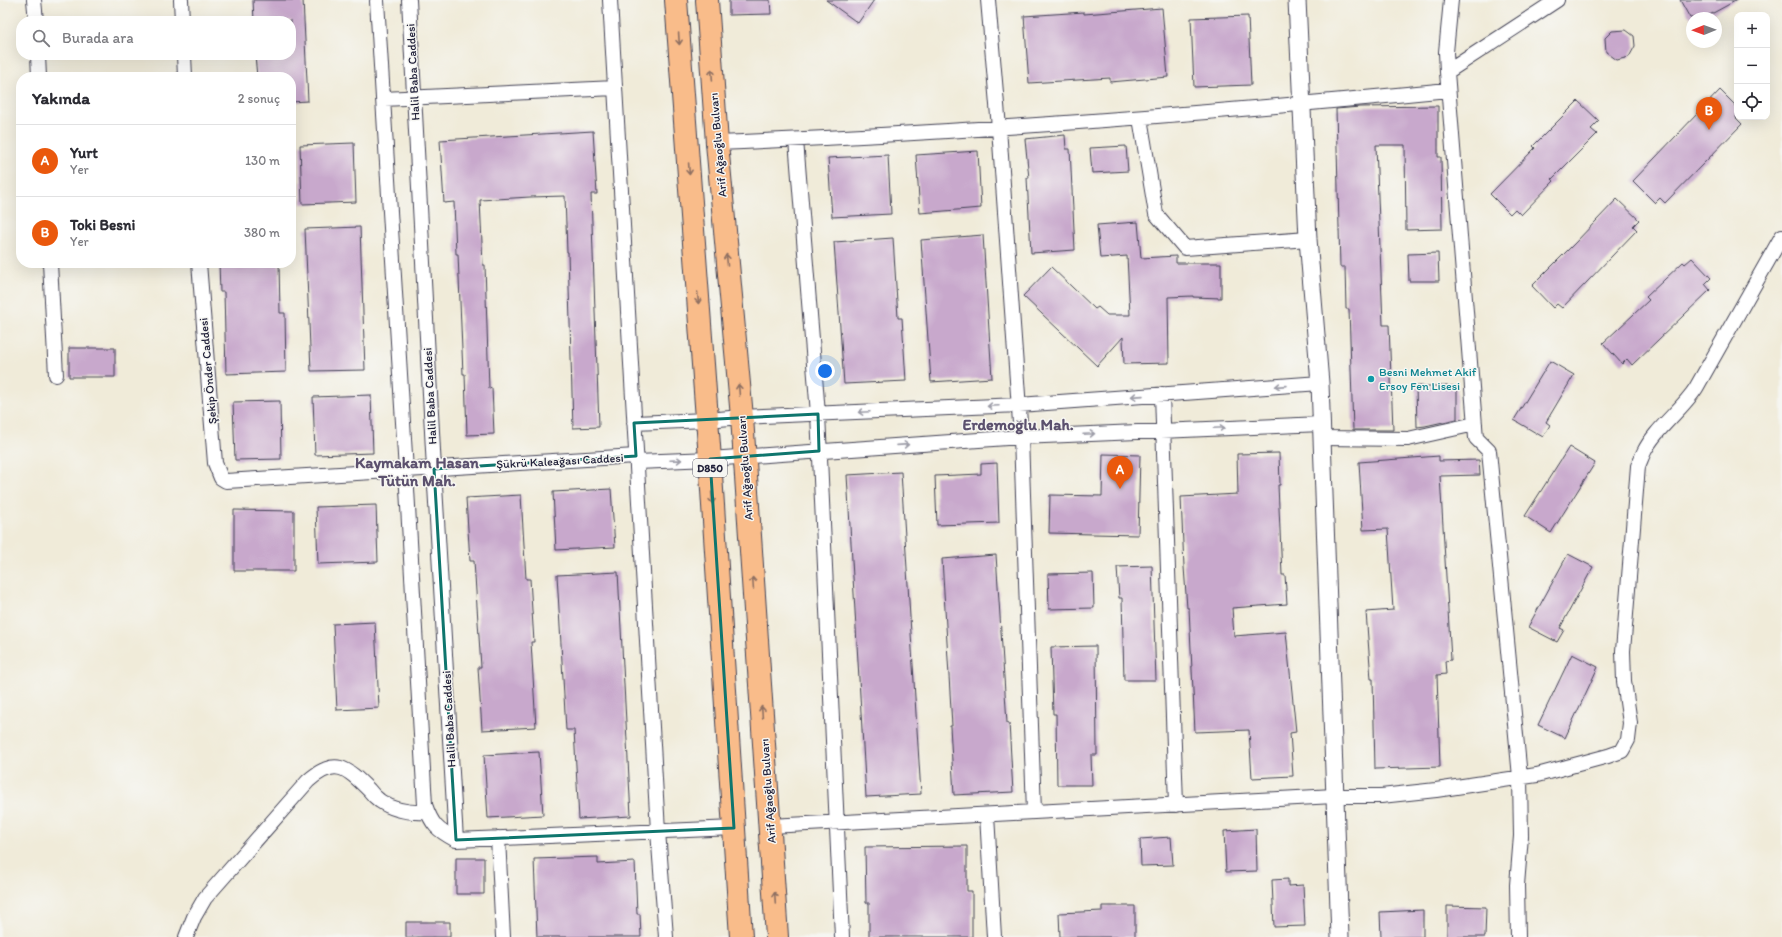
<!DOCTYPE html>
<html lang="tr">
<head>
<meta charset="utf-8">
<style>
	:root { --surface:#fff; --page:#f2f2f3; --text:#2b2b33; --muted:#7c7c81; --line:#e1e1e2; --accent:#ea580c }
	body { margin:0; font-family:Itim,sans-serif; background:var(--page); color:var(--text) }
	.controls { position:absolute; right:12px; top:12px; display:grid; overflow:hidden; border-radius:8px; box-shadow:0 4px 16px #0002 }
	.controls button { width:36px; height:36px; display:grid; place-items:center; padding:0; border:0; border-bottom:1px solid var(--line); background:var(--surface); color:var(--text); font:20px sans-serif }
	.compass { position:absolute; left:1686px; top:12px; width:36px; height:36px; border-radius:50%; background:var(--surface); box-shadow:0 4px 16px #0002; rotate:269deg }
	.you { position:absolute; left:825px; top:371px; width:14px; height:14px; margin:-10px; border:3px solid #fff; border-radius:50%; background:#1a73e8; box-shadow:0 0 0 6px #1a73e833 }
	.badge { display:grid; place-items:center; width:26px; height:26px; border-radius:50%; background:var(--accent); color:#fff; font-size:13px; font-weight:700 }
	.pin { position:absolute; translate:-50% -33px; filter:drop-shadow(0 1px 2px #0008) }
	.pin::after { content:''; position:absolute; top:21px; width:14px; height:12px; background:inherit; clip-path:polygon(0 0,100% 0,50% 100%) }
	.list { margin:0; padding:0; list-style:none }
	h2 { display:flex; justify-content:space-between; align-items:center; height:52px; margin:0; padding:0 16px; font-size:17px }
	h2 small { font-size:13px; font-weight:400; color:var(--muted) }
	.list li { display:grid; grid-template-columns:26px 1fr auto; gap:12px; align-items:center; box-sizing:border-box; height:72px; padding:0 16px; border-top:1px solid var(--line) }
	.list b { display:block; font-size:15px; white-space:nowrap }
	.list p { margin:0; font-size:13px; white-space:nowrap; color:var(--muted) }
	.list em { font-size:13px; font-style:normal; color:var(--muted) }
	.icon { flex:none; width:22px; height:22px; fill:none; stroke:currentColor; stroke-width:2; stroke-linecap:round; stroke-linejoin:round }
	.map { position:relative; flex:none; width:1782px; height:937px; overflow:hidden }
	.search { position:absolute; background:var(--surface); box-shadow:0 4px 16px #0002; left:16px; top:16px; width:280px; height:44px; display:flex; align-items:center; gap:10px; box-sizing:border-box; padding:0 14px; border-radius:16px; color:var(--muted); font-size:15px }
	.panel { position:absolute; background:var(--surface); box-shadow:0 4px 16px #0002; left:16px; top:72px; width:280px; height:196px; border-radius:16px }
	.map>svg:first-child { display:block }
	.building { fill:#c8a8cc }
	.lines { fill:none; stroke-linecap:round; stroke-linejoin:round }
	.minor-casing { stroke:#414053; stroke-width:16 }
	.tertiary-casing { stroke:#414053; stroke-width:19 }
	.trunk-casing { stroke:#414053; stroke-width:24 }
	.minor { stroke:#fff; stroke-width:14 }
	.tertiary { stroke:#fff; stroke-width:17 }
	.trunk { stroke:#f9bc8a; stroke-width:22 }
	.oneway { stroke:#8e6f62 }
	.oneway2 { stroke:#9c9ca7 }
	.marked { fill:none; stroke:#0f766e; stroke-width:3; stroke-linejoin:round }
	.culture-dot { fill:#0f9aa8; stroke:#f6f6f2; stroke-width:1.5 }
	.labels { text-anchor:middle; stroke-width:3; stroke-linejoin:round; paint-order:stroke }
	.shield { fill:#f6f6f2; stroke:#626272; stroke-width:1 }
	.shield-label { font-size:11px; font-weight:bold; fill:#22223b }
	.street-label { font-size:12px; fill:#22223b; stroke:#f6f6f2 }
	.culture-label { font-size:12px; fill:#0d838f; stroke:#f6f6f2; text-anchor:start }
	.district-label { font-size:16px; font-weight:bold; fill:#5c516e; stroke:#f6f6f2 }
</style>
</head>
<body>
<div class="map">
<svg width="1782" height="937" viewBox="0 0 1782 937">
	<rect width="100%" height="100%" fill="#f6f6f2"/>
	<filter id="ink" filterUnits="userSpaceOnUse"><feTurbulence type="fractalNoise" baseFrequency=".025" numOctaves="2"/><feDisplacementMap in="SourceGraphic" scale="8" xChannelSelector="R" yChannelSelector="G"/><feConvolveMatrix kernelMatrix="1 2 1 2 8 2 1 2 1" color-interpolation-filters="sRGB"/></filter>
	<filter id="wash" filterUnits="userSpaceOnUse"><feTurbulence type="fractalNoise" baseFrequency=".012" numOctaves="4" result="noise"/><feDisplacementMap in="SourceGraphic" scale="16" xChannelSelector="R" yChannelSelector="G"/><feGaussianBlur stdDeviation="0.9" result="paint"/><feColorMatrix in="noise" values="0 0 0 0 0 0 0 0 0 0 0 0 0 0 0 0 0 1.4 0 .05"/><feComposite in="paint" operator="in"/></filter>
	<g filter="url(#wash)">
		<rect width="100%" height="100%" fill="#f0ebd9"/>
		<g id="blocks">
			<path class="building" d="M253,0H303L308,101L291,102V77H257L255,55H291V21H254Z
				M729,0H770L771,14L729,15Z
				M826,0H874L858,23Z
				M1680,0H1737L1704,18H1690Z
				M1162,8L1168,77L1110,82V78L1029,83L1024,16L1084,12V14Z
				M1248,16L1251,85L1194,87L1191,18Z
				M1626,30L1634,36L1635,46L1629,57L1617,60L1606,52L1605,38L1612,31Z
				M1720,90L1737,107L1736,118L1742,124L1665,203L1660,198L1655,203L1633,181Z
				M1578,101L1599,121L1591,129L1597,134L1552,179L1554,181L1521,215L1515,209L1510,214L1490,194L1535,148L1533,146Z
				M1438,106V157H1441L1442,229L1406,230L1405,145H1376L1383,325H1389L1393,430H1353L1349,309H1346L1345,267H1340L1336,109L1360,107Z
				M593,131L597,194H591L599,427L573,428L568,252H567L565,196L530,197L480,200L483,265H485L489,389L492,388L494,434L467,435L465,374H463L458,254H456L454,202L444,203L440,140Z
				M1065,135L1066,149H1070L1075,250L1031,253L1027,178H1029L1025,139Z
				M354,143L356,202L302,204L300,145Z
				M1126,146L1128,171L1092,173L1090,148Z
				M978,151L981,208L920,213L916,155Z
				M888,155L891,214L832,217L828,158Z
				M1617,199L1639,220L1633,226L1637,230L1562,308L1557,304L1553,308L1532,286L1575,243Z
				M1138,222L1141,258L1176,256V263H1221V298L1193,297V296L1168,297L1169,363L1124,364L1123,337L1097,366L1023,296L1051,267L1095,309L1098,307L1107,315H1130L1127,256L1100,258L1097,225Z
				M360,227L365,370L311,371L305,229Z
				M983,235L992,378L931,382L921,240Z
				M893,238L898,318H902L906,381L844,384L834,242Z
				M1438,253L1439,281H1409L1408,254Z
				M1692,258L1711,278L1705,284L1710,290L1632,365L1627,359L1622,364L1603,343L1649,300L1646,297L1683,262L1685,264Z
				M219,263H279L280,313H285L286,372L226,374L224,292H220Z
				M69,348H115V377H69Z
				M1550,361L1574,375L1546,422L1550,425L1543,437L1514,420Z
				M1416,386H1457V419L1425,426L1417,427Z
				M371,395L373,453L315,455L313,397Z
				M280,401L281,459L235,460L233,402Z
				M1569,447L1595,463L1551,533L1525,516Z
				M1279,453L1280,485H1278L1282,575H1285L1287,604L1232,608L1234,636L1286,632L1296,732L1290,733L1293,776L1252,778L1249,730L1195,732L1189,608H1187L1184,567L1181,497L1238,494L1237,454Z
				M1103,454L1140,455L1138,535L1049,533L1050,495L1102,496Z
				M1439,456V461L1479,460L1480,475L1440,476L1451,660L1445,661L1446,674L1437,675L1440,767L1375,769L1373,679H1371L1366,612L1393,610L1388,529L1363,530L1359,462Z
				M997,463L999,523L937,525L935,476L981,474V464Z
				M901,472L921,794L866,797L847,475Z
				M611,489L615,547L556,550L553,492Z
				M521,495L526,579H530L534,642H531L536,727L482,730L478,667H481L474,561H470L466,498Z
				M376,505L378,562L318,564L316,507Z
				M234,510L294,511V571H234Z
				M1568,554L1593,567L1560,628L1564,630L1557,642L1528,627Z
				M996,555L1007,723H1009L1013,792L954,795L950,726H952L942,559Z
				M1152,566L1156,680H1124L1122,598H1119L1117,567Z
				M618,572L631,816L579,819L574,730H566L557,575Z
				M1093,573L1094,608L1049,609L1048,574Z
				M375,622L379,708L337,710L333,624Z
				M1096,646L1097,755H1091L1092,785H1057L1056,714H1053L1051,647Z
				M1572,654L1598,667L1565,738L1538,725Z
				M539,752L543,815L488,818L484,755Z
				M1256,829L1257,871L1226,872L1224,831Z
				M1171,837L1173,865L1141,866L1140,839Z
				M967,846V891H972V937H869V903H866L865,847Z
				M598,857V864L635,862L637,914H640L641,937H537L534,859Z
				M456,858H484V894H456Z
				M1288,879V886L1303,885L1305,926L1274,927L1272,880Z
				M1102,906H1135V937H1060L1059,913L1102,911Z
				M1447,906L1486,907L1485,937H1447Z
				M1423,910V937H1381L1380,912Z
				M406,922H450V937H406Z"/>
		</g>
	</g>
	<g filter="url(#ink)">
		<use href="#blocks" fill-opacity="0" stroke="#414053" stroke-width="1"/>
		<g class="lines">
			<defs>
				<path id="minor" d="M34,0L36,21
					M181,0L182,21
					M409,0L434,469L456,840
					M610,0L658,831L666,937
					M988,0L999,128L1021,437L1034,812
					M1451,0L1446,52L1447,72L1476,438L1489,451L1520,777L1521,836L1517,885L1518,937
					M377,1L406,471L425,805C432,825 437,830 456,840L734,828
					M38,55L39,77
					M184,55L185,77
					M1447,72L1557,0
					M383,99L615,88
					M1140,118L1156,214L1185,248L1308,239
					M796,140L818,414L842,937
					M717,143C961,133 1205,114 1448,90
					M50,263L56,375
					M199,263L215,463L221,478L226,481L636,456
					M1162,394L1176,805
					M634,423L707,420L742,417L1019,405L1320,383
					M1322,438L1408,439L1475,424
					M637,462L710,459L1021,437L1321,424
					M987,815L994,937
					M770,826L1334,796H1381L1436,790L1537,775L1608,756L1622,751L1628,740L1630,723L1624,681L1623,651L1638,466C1640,462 1642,456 1644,452C1655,429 1682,410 1696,388L1782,236
					M498,838L503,937
					M186,937L194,917L205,898L308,781C335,757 346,767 369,790C372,794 376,798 380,801C393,810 411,813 427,812"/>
				<path id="tertiary" d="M1297,0L1308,239L1320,383L1340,937"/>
				<path id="trunk" d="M676,0L710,459L741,937
					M707,0L717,143L742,417L777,937"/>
			</defs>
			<use href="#minor" class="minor-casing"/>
			<use href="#tertiary" class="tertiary-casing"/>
			<use href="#trunk" class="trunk-casing"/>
			<use href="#minor" class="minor"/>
			<use href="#tertiary" class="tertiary"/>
			<use href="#trunk" class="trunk"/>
		</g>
		<defs><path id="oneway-shaft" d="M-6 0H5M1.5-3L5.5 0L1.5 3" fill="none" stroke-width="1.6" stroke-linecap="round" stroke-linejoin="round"/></defs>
		<g class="oneway">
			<use href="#oneway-shaft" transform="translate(679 39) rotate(86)"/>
			<use href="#oneway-shaft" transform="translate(712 75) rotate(-94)"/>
			<use href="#oneway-shaft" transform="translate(689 169) rotate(86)"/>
			<use href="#oneway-shaft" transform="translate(727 260) rotate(-95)"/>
			<use href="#oneway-shaft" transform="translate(698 298) rotate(86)"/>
			<use href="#oneway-shaft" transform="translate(739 390) rotate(-95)"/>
			<use href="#oneway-shaft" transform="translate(712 498) rotate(86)"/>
			<use href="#oneway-shaft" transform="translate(753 583) rotate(-94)"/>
			<use href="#oneway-shaft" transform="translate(762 712) rotate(-94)"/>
			<use href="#oneway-shaft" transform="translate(775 898) rotate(-93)"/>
		</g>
		<g class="oneway2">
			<use href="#oneway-shaft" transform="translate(1281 386) rotate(176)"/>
			<use href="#oneway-shaft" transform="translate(1137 396) rotate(176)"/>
			<use href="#oneway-shaft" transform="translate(993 406) rotate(177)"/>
			<use href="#oneway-shaft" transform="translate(864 412) rotate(177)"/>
			<use href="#oneway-shaft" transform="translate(1219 428) rotate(-3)"/>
			<use href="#oneway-shaft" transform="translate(1089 434) rotate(-3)"/>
			<use href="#oneway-shaft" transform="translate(903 445) rotate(-4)"/>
			<use href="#oneway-shaft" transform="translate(676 460) rotate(-2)"/>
		</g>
	</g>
	<path class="marked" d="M818,414L819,451L710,459L734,828L456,840L434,469L636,456L634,423Z"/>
	<circle class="culture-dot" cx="1371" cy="379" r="4"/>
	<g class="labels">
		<rect class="shield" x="693" y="459" width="34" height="18" rx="3"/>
		<g class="shield-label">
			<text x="710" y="472">D850</text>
		</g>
		<g class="street-label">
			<text transform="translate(413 72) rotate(-93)" y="4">Halil Baba Caddesi</text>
			<text transform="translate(718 145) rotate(-95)" y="4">Arif Ağaoğlu Bulvarı</text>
			<text transform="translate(208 371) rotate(-95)" y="4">Şekip Önder Caddesi</text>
			<text transform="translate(430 396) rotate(-93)" y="4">Halil Baba Caddesi</text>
			<text transform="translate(560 461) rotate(-3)" y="4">Şükrü Kaleağası Caddesi</text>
			<text transform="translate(745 468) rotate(-94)" y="4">Arif Ağaoğlu Bulvarı</text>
			<text transform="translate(449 719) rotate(-93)" y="4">Halil Baba Caddesi</text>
			<text transform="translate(768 791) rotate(-94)" y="4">Arif Ağaoğlu Bulvarı</text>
		</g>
		<g class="culture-label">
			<text x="1379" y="376">Besni Mehmet Akif<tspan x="1379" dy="14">Ersoy Fen Lisesi</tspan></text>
		</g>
		<g class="district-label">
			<text x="1018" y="430">Erdemoğlu Mah.</text>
			<text x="417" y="468">Kaymakam Hasan<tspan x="417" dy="18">Tütün Mah.</tspan></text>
		</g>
	</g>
</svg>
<div class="controls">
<button>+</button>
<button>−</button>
<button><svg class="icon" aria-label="locate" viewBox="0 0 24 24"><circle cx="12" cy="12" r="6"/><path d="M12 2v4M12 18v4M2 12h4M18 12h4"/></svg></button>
</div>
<svg class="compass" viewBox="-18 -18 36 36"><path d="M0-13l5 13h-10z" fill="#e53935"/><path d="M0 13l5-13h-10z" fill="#7c7c81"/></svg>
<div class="you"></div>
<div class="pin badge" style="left:1120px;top:489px">A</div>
<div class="pin badge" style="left:1709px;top:130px">B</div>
<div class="search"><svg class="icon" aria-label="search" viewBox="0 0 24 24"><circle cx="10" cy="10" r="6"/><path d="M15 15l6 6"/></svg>Burada ara</div>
<section class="panel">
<h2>Yakında<small>2 sonuç</small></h2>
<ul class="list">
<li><span class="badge">A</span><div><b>Yurt</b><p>Yer</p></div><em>130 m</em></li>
<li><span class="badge">B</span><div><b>Toki Besni</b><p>Yer</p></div><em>380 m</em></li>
</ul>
</section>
</div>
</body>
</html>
